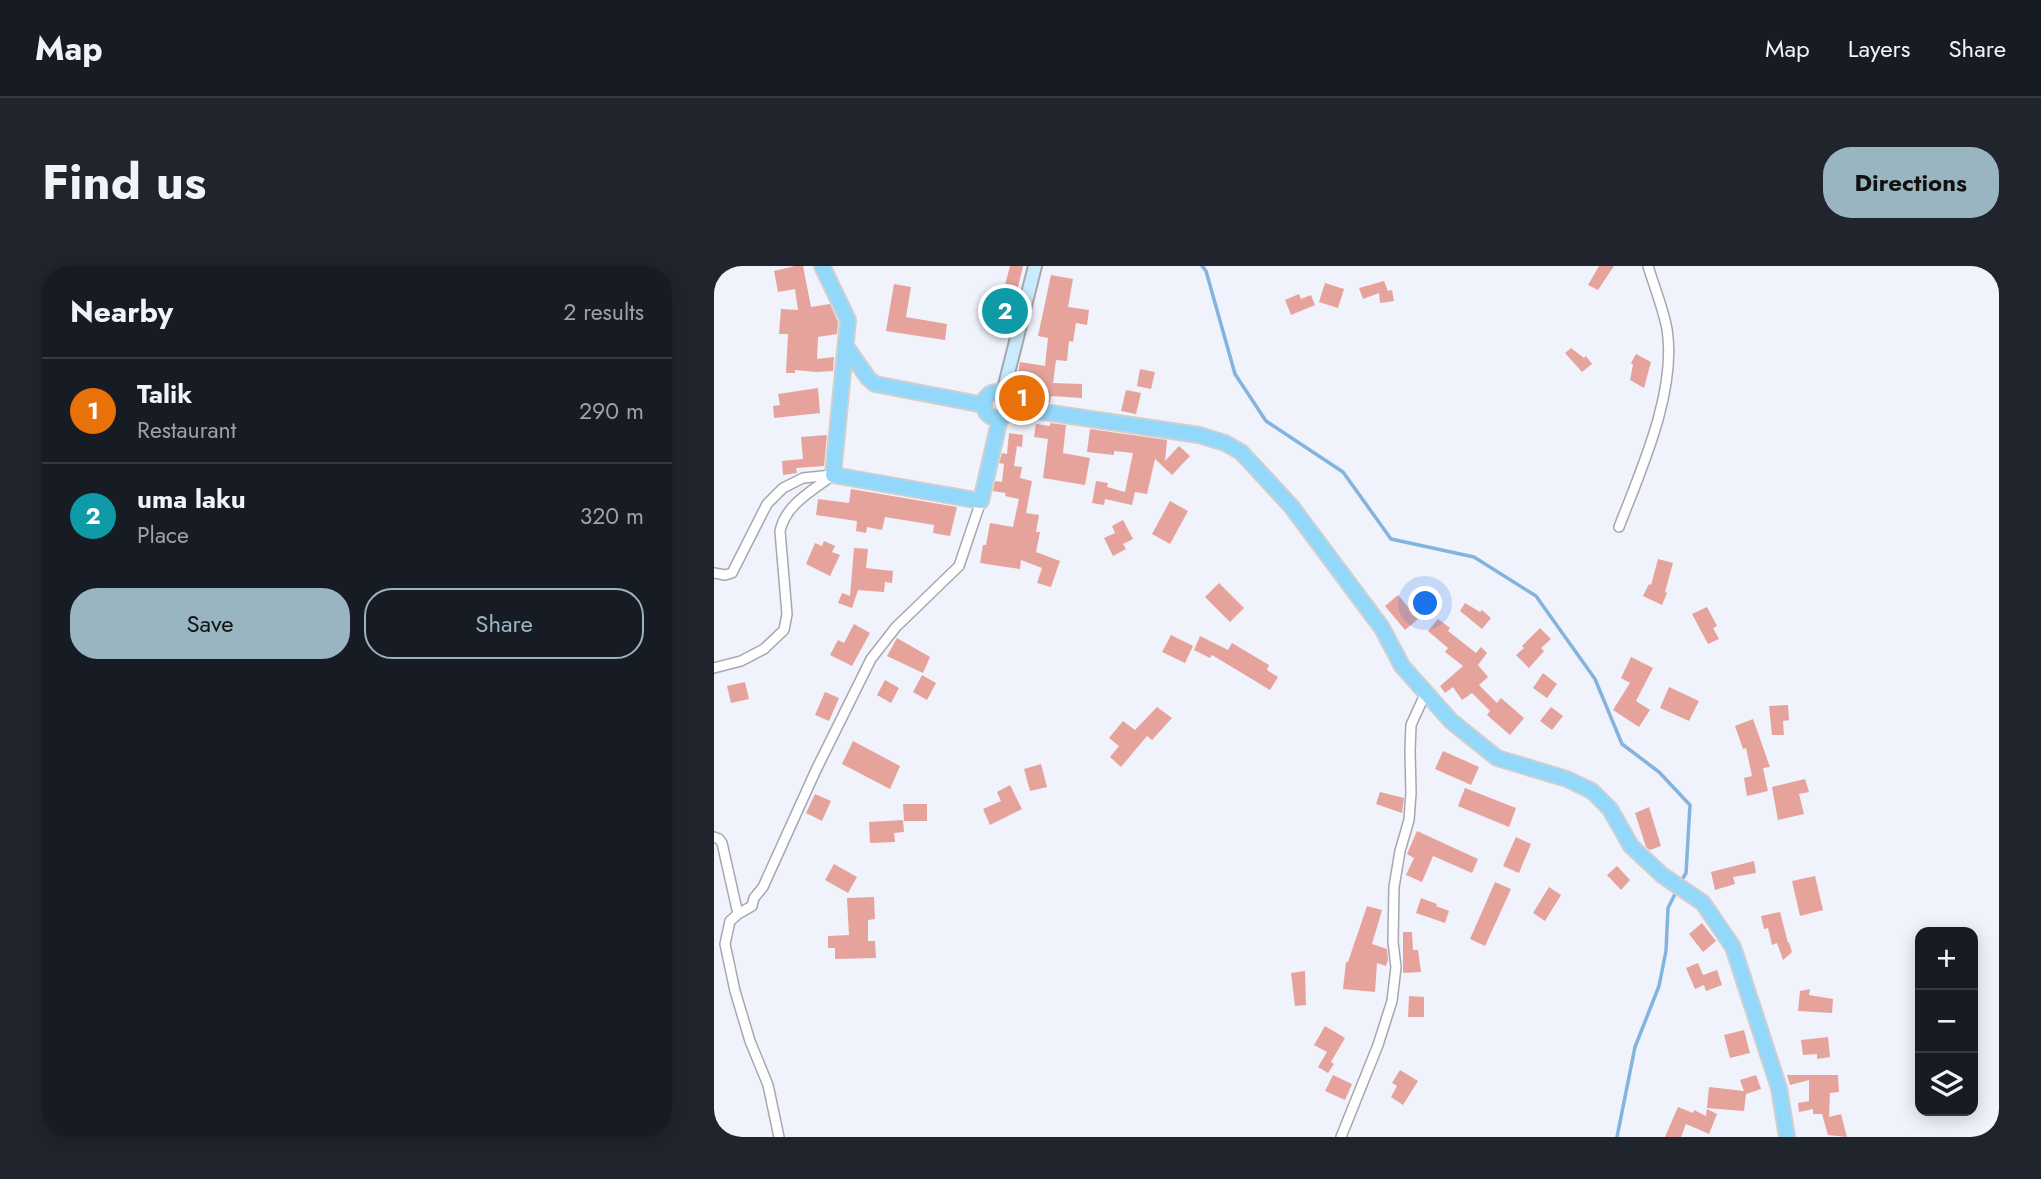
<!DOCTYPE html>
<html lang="en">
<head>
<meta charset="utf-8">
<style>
	:root { --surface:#171b24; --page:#20242c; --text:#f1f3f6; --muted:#9ea1a6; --line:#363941; --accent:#99b5c1 }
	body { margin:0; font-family:Jost,sans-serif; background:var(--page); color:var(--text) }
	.controls { position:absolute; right:21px; bottom:21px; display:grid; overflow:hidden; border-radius:14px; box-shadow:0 4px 18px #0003 }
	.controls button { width:63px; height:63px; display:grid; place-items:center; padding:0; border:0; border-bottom:2px solid var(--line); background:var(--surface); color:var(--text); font:35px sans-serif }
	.you { position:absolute; left:712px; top:338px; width:24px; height:24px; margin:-18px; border:5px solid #fff; border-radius:50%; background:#1a73e8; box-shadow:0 0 0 10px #1a73e833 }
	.badge { display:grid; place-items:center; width:46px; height:46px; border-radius:50%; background:var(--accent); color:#fff; font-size:23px; font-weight:700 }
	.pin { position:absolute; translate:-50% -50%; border:4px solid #fff; box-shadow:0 2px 7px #0006 }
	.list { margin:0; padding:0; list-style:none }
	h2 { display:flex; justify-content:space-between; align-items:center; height:91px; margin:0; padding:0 28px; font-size:30px }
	h2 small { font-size:23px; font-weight:400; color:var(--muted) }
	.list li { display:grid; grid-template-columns:46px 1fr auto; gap:21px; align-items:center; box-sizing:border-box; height:105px; padding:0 28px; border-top:2px solid var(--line) }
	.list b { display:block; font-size:26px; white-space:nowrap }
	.list p { margin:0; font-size:23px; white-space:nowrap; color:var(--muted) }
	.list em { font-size:23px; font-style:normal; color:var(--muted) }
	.actions { display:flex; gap:14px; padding:21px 28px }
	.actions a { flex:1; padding:16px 0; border:2px solid var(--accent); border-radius:28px; text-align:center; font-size:24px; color:var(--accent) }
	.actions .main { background:var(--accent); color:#111 }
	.icon { flex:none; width:38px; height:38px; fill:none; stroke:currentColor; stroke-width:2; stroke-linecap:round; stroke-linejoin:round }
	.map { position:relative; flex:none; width:1285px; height:871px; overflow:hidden; border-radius:28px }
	header { display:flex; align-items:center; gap:42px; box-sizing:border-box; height:98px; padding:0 35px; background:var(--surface); border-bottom:2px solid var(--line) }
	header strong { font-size:33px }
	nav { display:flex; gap:38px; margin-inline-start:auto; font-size:24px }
	.intro { display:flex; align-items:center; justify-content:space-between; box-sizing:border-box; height:168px; padding:0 42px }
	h1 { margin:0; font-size:49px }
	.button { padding:18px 32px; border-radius:28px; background:var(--accent); color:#111; font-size:24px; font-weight:700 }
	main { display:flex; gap:42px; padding:0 42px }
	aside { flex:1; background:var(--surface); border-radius:28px; box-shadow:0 4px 18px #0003 }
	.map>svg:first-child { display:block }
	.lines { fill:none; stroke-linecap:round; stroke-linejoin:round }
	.stream { stroke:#83b4de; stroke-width:3.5 }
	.building { fill:#e6a39c }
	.street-casing { stroke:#a6a7b1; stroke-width:12 }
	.secondary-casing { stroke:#a6a7b1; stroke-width:16 }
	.primary-casing { stroke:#cfcfd0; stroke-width:18 }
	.street { stroke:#fff; stroke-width:9 }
	.secondary { stroke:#c9ecfc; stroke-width:12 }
	.primary { stroke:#92d8fa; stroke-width:14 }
</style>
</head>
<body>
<header>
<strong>Map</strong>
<nav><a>Map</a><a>Layers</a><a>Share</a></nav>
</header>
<div class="intro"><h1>Find us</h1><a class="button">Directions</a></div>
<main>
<aside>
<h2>Nearby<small>2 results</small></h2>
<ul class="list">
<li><span class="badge" style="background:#e8710a">1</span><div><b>Talik</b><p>Restaurant</p></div><em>290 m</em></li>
<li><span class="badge" style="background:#0f9aa8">2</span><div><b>uma laku</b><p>Place</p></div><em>320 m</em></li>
</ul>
<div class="actions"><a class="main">Save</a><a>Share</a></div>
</aside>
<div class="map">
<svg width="1285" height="871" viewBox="0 0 1285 871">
	<rect width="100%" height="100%" fill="#f0f2fc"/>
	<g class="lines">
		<path class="stream" d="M488,0L492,5L521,108L552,155L629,206L677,273L760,291L822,330L881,413L908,478L945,506L976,539L972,607L966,617
			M903,871L921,781L945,720L952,685L954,642L963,624"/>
	</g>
	<path class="building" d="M81,0H89L97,41L116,38L124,56L123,68L104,71L103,93L120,91L119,105L102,106L81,104V107H72L74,68H65L67,43L84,44L81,23L64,26L60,5Z
		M296,0H309L292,72L278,69Z
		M885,0H900L884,24L874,19Z
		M337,9L359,13L354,41L375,44L373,59L362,57L359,76L355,75L353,95L342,94L339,117L368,118V132L337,130L336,137L322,135L323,131L301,128L306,96L331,100L334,72L324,70Z
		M670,15L674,25L678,24L680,35L666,37L665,27L649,33L645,22Z
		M611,17L630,23L624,42L605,36Z
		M180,18L197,21L192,51L233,58L231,74L172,65Z
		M585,28L587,33L597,29L601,39L577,49L571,34Z
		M857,82L870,92L872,90L878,98L868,106L851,87Z
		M922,88L937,96L930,122L916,114L919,99L917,97Z
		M426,103L441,106L437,123L423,120Z
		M104,122L106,147L60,152L59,140L66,139L64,128Z
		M412,124L427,127L422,148L407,145Z
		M336,157L352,159L349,187L376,192L371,219L329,212L334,173L320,171L322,158L336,160Z
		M376,163L453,174L451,195L465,180L476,190L458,209L441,193L433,228L421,226L418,239L391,233L390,239L378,237L382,215L394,217L393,221L411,226L419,187L400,185V189L373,186Z
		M295,167L309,169L308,181L303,180L300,200L308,201L306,212L318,215L312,247L325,249L322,266H326L322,286L346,295L337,321L323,317L328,302L307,294L306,303L266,297L269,279H272L276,257L299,261L305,233L291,230L292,227L279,225L281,215L288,216L290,198L285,197L288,187L293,188Z
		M113,169L110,200L82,202L83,207L69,209L68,195L89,193L87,171Z
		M137,223L243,241L236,270L219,267L220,259L171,251L168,264L153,261L152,267L142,265L143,255L102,249L104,233L135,237Z
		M456,235L474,245L456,278L438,268Z
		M409,254L419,273L409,278L412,283L399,290L390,272L401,267L398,260Z
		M110,275L121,280L118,286L126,289L116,310L92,298L101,277L108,280Z
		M140,282L154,283L152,302L179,305L178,317L171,316L170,326L144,324L138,342L124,337L128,327L136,330Z
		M944,293L959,297L951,326L953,327L948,339L929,330L935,318L937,319Z
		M505,317L530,342L516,356L491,331Z
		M684,329L704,353L691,364L671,340Z
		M751,337L766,346L768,344L777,352L768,363L746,345Z
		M993,341L1003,360L999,362L1005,373L994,378L978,348Z
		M724,353L736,362L734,365L762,387L767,381L773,387L764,399L774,411L765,419L783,437L787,432L810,452L796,469L773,449L776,445L758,427L748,434L739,421L731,427L726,420L749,400L731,386L734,382L714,365Z
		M140,358L156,367L138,400L116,389L124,374L130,377Z
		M826,362L837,373L827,382L830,385L815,402L802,389L810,382L808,380Z
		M457,369L479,380L471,397L448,386Z
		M486,370L514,384L518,377L555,399L553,404L564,411L556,424L498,389L496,392L480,384Z
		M183,372L216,391L209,407L173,390Z
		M917,391L939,402L922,435L936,444L925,461L899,444L916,417L907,412Z
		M829,407L843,418L833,432L819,422Z
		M208,409L222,417L213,434L199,426Z
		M171,414L185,422L177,437L163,429Z
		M31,416L35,433L17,437L13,420Z
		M955,421L985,435L975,455L946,442Z
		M111,426L125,432L115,455L101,449Z
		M1074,439L1075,454L1069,455L1070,469H1058L1055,440Z
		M443,441L458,452L438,474L433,470L407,501L396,491L405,480L395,472L409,455L421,464Z
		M837,441L849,450L838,464L826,455Z
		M1039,453L1056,501L1049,502L1054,525L1033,530L1030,512L1038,510L1032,482L1029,483L1021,460Z
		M139,475L186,500L176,523L128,498Z
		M729,485L765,501L757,519L721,503Z
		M327,498L333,521L316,525L310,503Z
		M1091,513L1095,526L1085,528L1090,548L1064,554L1058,521Z
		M296,519L308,543L276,559L269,543L287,535L283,526Z
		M751,522L802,542L795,561L744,540Z
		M666,526L690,532L688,547L662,538Z
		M101,528L117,535L108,555L92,547Z
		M189,538H213V555H190Z
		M935,541L947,580L936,584L932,581L921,547Z
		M189,554L190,566L180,567L181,576L156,577L155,556Z
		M703,565L764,593L758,607L719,590L708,616L692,609L700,592L693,588Z
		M802,571L817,578L805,607L789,600Z
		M1040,595L1042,607L1019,611L1021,618L1001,624L997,606Z
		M120,598L143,611L134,627L111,614Z
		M903,600L916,614L907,624L893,609Z
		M1101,610L1109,644L1086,650L1078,615Z
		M781,616L797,623L771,680L756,673Z
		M835,621L847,629L831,655L819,647Z
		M160,631L161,653L154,654V675H161L162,692L121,693V682H114V670L135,669L133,632Z
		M707,632L723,638L722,640L735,645L731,657L702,647Z
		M653,640L668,644L658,678L673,683L674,694L672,700L663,697L661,726L629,723L632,696H634Z
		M1066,646L1074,677L1075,676L1078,686L1069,694L1063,677L1058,679L1054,662L1050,663L1047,650Z
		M988,657L1002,675L989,686L975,668Z
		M689,666H698L699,684H704L707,706L689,707Z
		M984,697L989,709L1003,704L1008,719L992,725L990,719L981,723L972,702Z
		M591,705L592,739L581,740L577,707Z
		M1096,723L1095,729L1119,733L1118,747L1084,745L1086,725Z
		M695,730L710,731V751H694Z
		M611,760L631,772L617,796L620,798L614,807L604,801L613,786L600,779Z
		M1030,764L1036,787L1016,792L1010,769Z
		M1114,771L1116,791L1103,793V788L1089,789L1087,774Z
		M686,804L704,815L689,839L677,831L683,820L678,817Z
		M619,809L638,818L631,834L611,825Z
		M1042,809L1047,823L1032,828L1030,845L993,842L995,821L1030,825L1026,814Z
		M1073,809H1124L1125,826L1116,827L1115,851L1127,848L1133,871L1114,869L1108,848H1099V843L1085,846L1084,837L1095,835V814L1076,819Z
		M964,841L979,847L980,844L992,850L993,843L1003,848L995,868L972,858L967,871H951Z"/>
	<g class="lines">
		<defs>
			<path id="street" d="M905,261C927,204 963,125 953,63C949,42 940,20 934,0
				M0,307L11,309L18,307L53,238L69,222L89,212L118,209
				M0,402L27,395L50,383L70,364L73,348L66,265C72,238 98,225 119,209
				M0,571L5,573L8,577L24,648L38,640L40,632L49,621L102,504L157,393L182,361L245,300L267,235
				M24,648L16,655L11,678L21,725L36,775L54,819L65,871
				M627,871L664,779L678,735L682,701L679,676L680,621L686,585L695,554L697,527L696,485L697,459L712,426"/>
			<path id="secondary" d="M289,127L321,0"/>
			<path id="primary" d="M108,0L134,54L119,209L267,235L286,152
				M133,82L154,112L161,118L270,139
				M270 139a13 13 0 1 1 26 0a13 13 0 1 1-26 0Z
				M296,141L485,169L511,177L527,186L577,240L668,362L688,400L737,455L783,492L853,513L878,525L896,543L917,580L948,609L989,637L1019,681L1065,822L1073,871"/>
		</defs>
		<use href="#street" class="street-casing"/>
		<use href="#secondary" class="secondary-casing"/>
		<use href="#primary" class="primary-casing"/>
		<use href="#street" class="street"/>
		<use href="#secondary" class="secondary"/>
		<use href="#primary" class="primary"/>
	</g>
</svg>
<div class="controls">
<button>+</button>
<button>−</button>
<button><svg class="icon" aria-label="layers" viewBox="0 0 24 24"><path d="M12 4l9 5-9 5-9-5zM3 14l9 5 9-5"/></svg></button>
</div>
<div class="you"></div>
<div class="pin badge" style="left:308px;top:132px;background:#e8710a">1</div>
<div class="pin badge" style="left:291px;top:45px;background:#0f9aa8">2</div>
</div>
</main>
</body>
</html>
